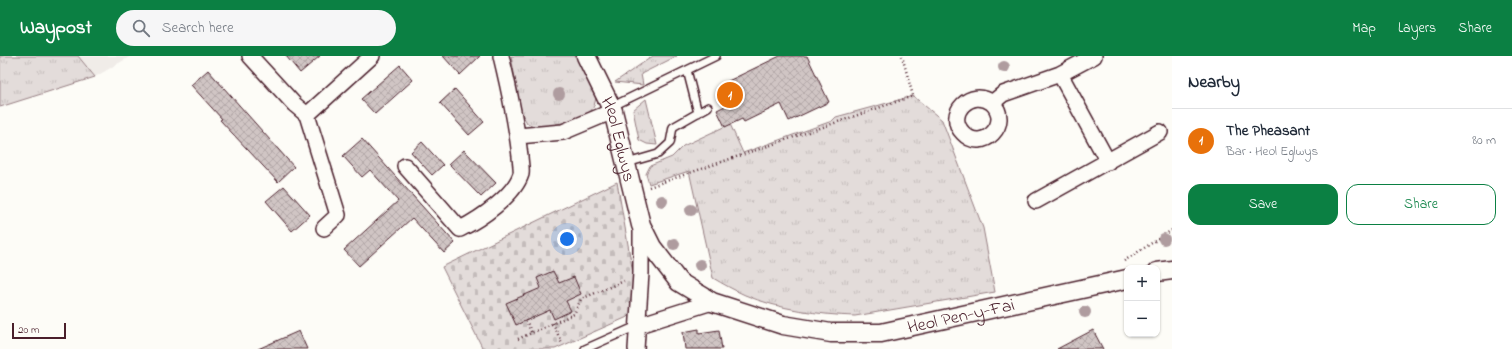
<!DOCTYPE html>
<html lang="en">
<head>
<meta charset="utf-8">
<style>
	:root { --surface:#fff; --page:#f6f6f7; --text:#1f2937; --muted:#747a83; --line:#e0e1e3; --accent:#0b8043 }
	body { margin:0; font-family:"Indie Flower",sans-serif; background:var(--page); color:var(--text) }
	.controls { position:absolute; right:12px; bottom:12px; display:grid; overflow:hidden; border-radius:8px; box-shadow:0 1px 3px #0004 }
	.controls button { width:36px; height:36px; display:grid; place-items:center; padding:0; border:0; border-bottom:1px solid var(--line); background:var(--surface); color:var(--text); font:20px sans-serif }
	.scale { position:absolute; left:12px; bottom:10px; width:54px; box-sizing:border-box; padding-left:4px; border:2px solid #4a1f2b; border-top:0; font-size:11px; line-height:14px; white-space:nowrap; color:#4a1f2b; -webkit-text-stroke:3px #fdfcf7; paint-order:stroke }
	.you { position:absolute; left:567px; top:183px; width:14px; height:14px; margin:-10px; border:3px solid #fff; border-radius:50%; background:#1a73e8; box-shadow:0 0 0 6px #1a73e833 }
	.badge { display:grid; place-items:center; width:26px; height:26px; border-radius:50%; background:var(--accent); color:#fff; font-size:13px; font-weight:700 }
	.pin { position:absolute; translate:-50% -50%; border:2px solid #fff; box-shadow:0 1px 4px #0006 }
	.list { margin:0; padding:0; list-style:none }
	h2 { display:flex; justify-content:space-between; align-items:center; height:52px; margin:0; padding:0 16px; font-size:17px }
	h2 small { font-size:13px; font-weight:400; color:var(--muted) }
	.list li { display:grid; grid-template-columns:26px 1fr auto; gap:12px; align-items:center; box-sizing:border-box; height:64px; padding:0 16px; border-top:1px solid var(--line) }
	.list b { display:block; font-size:15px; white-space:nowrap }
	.list p { margin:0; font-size:13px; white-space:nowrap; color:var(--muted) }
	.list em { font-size:13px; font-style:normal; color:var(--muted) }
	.actions { display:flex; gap:8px; padding:12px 16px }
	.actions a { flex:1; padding:9px 0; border:1px solid var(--accent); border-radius:12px; text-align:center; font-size:14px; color:var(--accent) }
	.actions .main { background:var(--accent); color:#fff }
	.icon { flex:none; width:22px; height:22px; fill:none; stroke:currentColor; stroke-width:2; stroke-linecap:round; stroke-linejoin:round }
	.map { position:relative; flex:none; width:1172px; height:293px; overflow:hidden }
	header { display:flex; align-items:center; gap:24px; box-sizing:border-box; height:56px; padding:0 20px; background:var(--accent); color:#fff }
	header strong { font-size:19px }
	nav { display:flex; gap:22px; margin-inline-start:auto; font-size:14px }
	.search { width:280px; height:36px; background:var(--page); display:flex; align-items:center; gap:10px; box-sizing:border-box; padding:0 14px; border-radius:22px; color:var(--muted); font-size:15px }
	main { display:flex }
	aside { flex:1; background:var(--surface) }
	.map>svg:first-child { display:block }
	.built { fill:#f0ece8 }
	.grass { fill:url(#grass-tufts); stroke:#967e82 }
	.cemetery { fill:url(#cemetery-stones); stroke:#967e82 }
	.building { fill:url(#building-cross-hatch); stroke:#4a1f2b }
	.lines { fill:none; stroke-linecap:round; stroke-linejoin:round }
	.service-casing { stroke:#4a1f2b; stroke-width:10 }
	.minor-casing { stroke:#4a1f2b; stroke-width:18 }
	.tertiary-casing { stroke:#4a1f2b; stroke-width:21 }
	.path { stroke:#4a1f2b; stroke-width:2.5; stroke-dasharray:1 3; stroke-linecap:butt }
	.service { stroke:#fdfcf7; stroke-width:7 }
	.minor { stroke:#fdfcf7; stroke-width:15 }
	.tertiary { stroke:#fdfcf7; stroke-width:18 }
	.tree { fill:#af9c9f }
	.labels { text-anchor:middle; stroke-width:4; stroke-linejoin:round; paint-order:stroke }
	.street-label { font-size:18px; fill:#4a1f2b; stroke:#fdfcf7 }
</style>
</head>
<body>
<header>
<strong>Waypost</strong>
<div class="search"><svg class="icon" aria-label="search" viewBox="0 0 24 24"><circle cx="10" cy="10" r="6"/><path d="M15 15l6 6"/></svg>Search here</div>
<nav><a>Map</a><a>Layers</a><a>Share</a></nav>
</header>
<main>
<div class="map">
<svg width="1172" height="293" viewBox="0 0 1172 293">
	<defs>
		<pattern id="grass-tufts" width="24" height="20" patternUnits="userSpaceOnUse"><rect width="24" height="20" fill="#e3dcda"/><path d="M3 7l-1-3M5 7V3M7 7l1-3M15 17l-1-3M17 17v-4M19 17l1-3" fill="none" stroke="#c4bcbb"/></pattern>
		<pattern id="cemetery-stones" width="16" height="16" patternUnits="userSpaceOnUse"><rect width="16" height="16" fill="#e3dcda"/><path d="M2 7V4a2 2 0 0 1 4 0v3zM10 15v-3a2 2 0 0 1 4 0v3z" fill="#c4bcbb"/></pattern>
		<pattern id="building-cross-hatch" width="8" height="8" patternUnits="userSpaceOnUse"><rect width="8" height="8" fill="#d0c5c4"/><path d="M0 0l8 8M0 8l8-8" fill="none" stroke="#b4a9a9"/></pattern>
	</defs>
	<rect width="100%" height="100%" fill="#fdfcf7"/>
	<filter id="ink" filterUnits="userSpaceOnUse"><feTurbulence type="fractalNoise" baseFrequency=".025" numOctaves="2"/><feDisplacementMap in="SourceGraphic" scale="8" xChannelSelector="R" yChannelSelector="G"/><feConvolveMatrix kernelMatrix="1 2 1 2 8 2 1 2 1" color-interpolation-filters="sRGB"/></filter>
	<g filter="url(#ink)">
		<path class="built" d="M78,0H131L95,21Z"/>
		<path class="grass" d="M0,0H78L95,21L0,51Z
			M511,0H579L597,38L594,50L591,55L581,63L538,72L527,67L521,56Z
			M653,0H677L641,18L643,29L615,26Z
			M913,40L942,64L983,172L995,236L855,260C821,259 777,253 745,239C734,234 723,228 713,222L689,115L649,128L646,118L650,110L672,101L683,90L730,68L743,97L832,65L836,61Z
			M646,43L657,89L647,88L639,84L633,54Z"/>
		<path class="cemetery" d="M617,126L633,217L632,259L555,293H483L442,211Z"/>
		<path class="building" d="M286,0H320L300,17Z
			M443,0H480L460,19Z
			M780,0H807L829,46L789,65L781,48L744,66L742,63L725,71L717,54L729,48L720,29Z
			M400,9L413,24L375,58L361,43Z
			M208,14L294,111L278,126L233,78L220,64L222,63L191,29Z
			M455,33L484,66L469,79L440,47Z
			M362,83L455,187L444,197L412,162L359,210L344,194L398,145L370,114L362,121L343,100Z
			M422,86L443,109L432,119L411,96Z
			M464,94L496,127L481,141L449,108Z
			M284,130L310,159L292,175L266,145Z
			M553,215L559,227L574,221L581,238L566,245L571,255L554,263L550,254L516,269L506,247L541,232L537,222Z
			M699,273V277L719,274L722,293H685L683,276Z
			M1093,274L1103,293H1057Z
			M299,275L307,293H258Z"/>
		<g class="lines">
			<defs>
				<path id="service" d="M687,14L698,57
					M611,51L716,0
					M627,107L658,98L670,87L673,71L708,51
					M585,293L639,269"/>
				<path id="minor" d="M250,0L294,48L307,59
					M1060,18L1108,106
					M992,47C972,31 944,58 963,77C982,98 1013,67 992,47L1003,38L1060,18L1094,0
					M518,80L563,76L613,55
					M405,110L460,173C480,163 514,140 521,118C522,113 520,105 520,100C516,66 509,33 501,0
					M1036,145L1160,76
					M324,172L338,159L307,59L372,0
					M639,269L712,246
					M636,293L641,217V170"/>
				<g id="tertiary">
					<path id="s1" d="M586,0L613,55L641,169L652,191L679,226L712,246L783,269L831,277H881L1127,223"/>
					<path d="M1157,216L1172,214"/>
				</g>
			</defs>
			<use href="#service" class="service-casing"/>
			<use href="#minor" class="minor-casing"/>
			<use href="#tertiary" class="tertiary-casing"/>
			<path class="path" d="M649,131L913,40L902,0
				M1124,205L1172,174
				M526,264L531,276
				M553,267L562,288
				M518,283L574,258L581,243L624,225"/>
			<use href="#service" class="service"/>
			<use href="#minor" class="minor"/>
			<use href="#tertiary" class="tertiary"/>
		</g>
		<g class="tree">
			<circle cx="1004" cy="11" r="6"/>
			<circle cx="559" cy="38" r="6"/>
			<circle cx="662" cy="145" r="6"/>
			<circle cx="691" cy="154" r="6"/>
			<circle cx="1164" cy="183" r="6"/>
			<circle cx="674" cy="188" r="6"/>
			<circle cx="700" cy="209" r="6"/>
			<circle cx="1085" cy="256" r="6"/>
		</g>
	</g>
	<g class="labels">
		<g class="street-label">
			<text dy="6" stroke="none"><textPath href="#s1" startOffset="90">Heol Eglwys</textPath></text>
			<text dy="6" stroke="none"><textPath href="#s1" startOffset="541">Heol Pen-y-Fai</textPath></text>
		</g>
	</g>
</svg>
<div class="controls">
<button>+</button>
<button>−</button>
</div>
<div class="scale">20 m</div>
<div class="you"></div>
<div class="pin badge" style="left:730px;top:39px;background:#e8710a">1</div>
</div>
<aside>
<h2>Nearby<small></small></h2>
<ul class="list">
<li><span class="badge" style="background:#e8710a">1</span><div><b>The Pheasant</b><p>Bar · Heol Eglwys</p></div><em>80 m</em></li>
</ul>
<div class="actions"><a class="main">Save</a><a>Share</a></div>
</aside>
</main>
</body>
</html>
